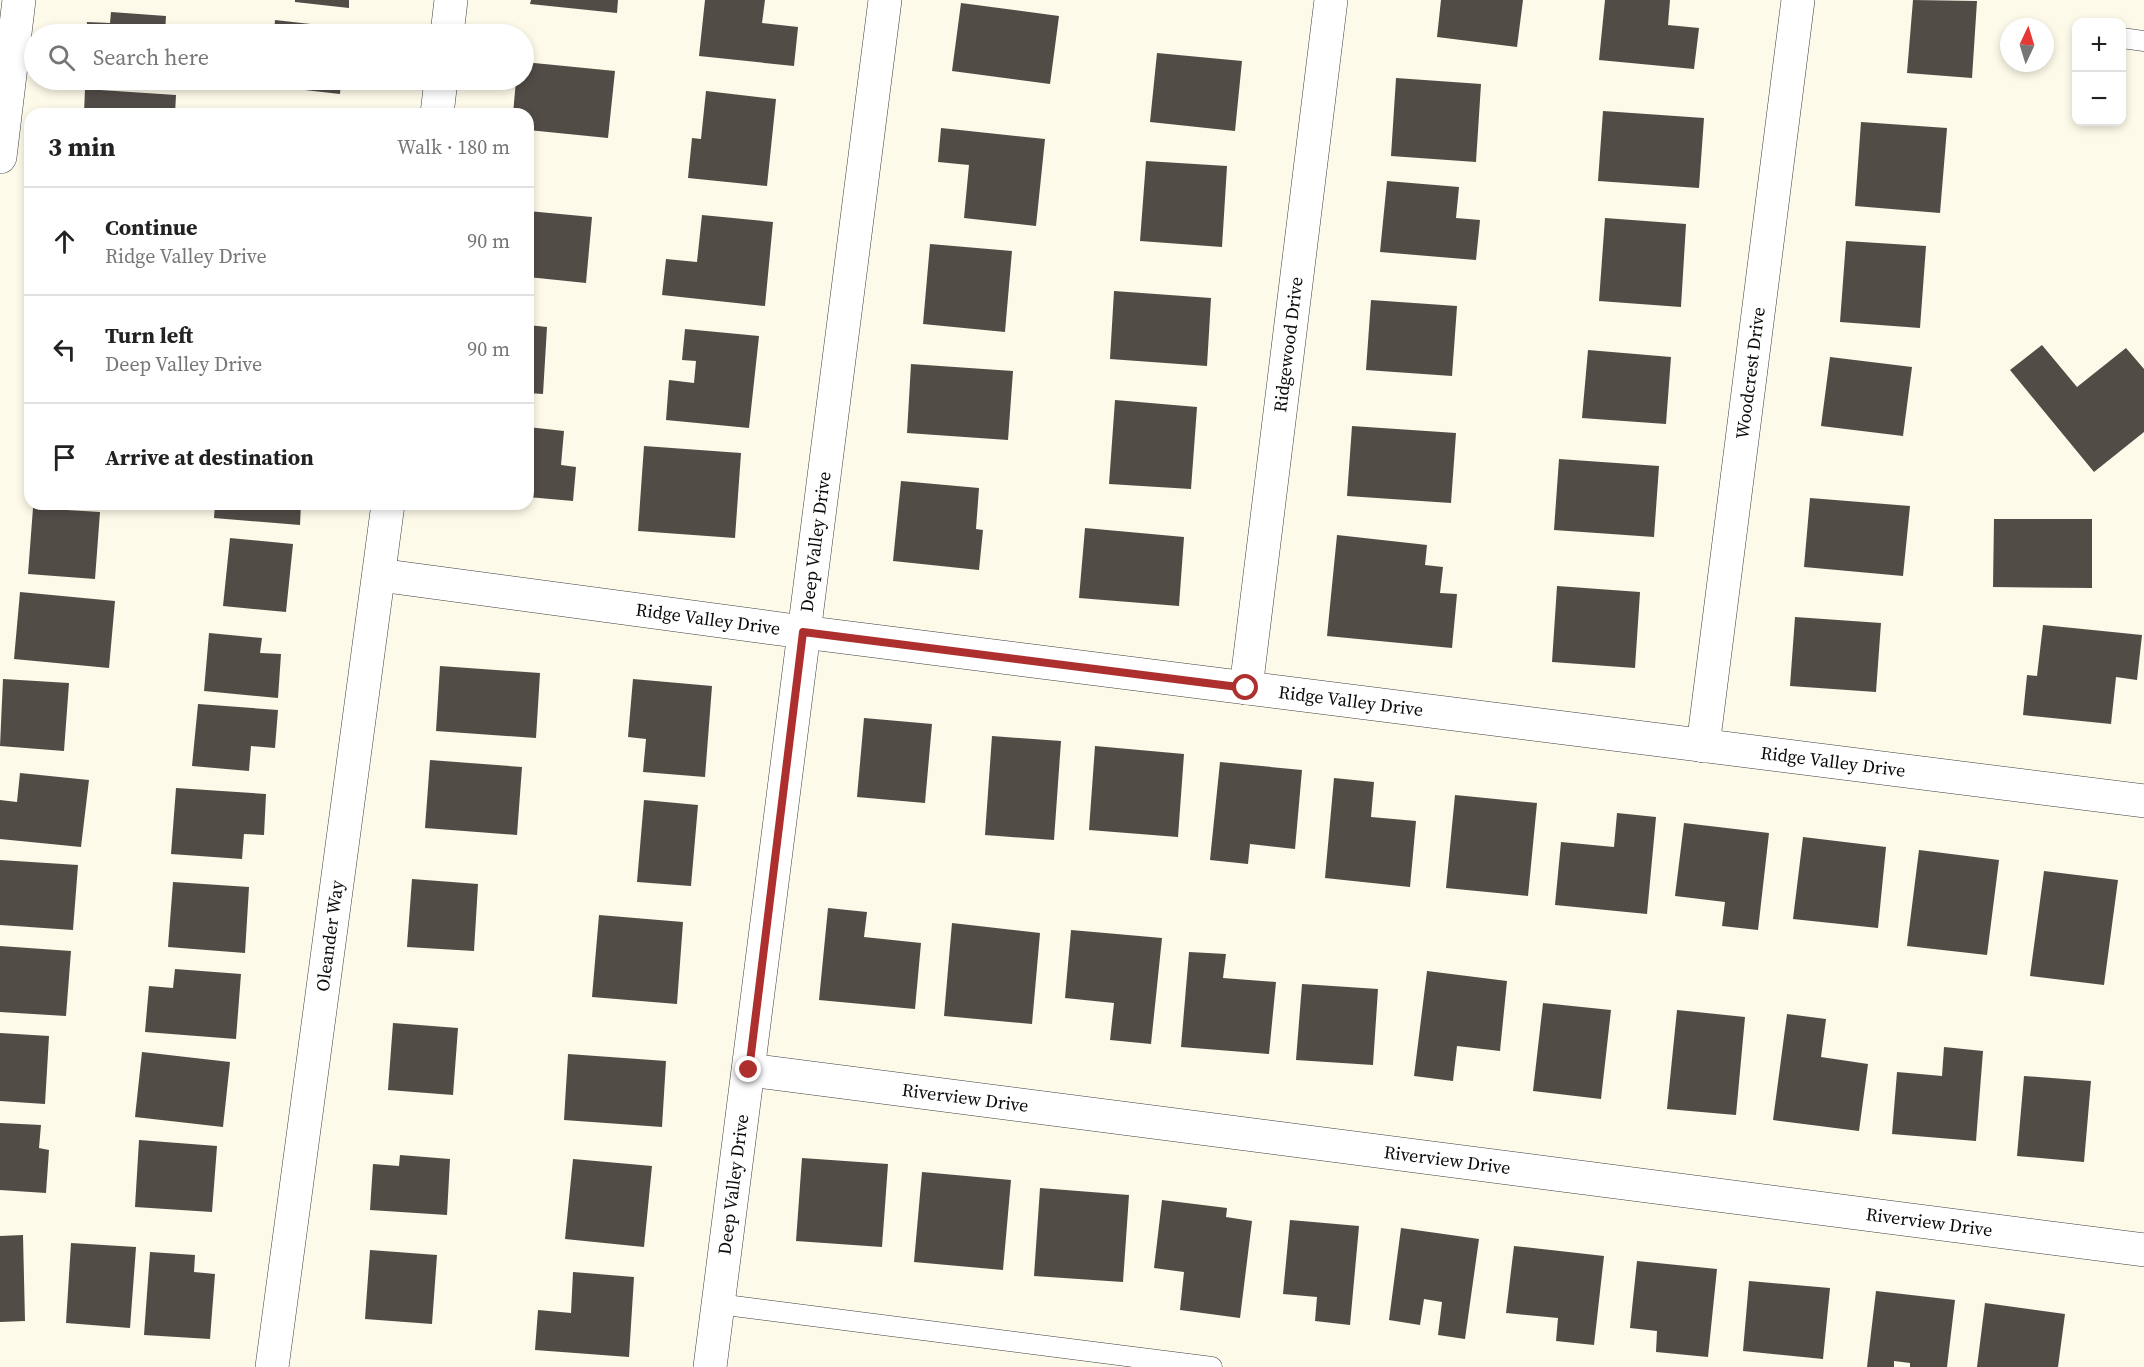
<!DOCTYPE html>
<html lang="en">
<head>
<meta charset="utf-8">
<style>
	:root { --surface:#fff; --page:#f2f2f2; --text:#222; --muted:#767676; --line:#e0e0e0 }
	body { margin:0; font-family:"Source Serif 4",serif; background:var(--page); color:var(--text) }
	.controls { position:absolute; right:18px; top:18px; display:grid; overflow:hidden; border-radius:12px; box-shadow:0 3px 9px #0003 }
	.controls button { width:54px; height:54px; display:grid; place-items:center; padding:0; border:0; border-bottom:2px solid var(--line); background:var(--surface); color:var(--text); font:30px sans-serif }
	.compass { position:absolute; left:2000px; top:18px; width:54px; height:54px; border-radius:50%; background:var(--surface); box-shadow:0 3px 9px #0003; rotate:4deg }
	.stop { position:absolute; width:18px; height:18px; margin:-14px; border:4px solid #ad2f2e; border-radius:50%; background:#fff }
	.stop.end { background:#ad2f2e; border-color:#fff; box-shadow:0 2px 6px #0008 }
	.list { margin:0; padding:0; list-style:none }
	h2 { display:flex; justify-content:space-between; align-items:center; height:78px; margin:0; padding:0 24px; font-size:26px }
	h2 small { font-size:20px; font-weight:400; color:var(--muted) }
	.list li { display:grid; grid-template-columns:39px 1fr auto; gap:18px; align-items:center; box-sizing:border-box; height:108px; padding:0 24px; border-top:2px solid var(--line) }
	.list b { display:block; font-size:22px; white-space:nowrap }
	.list p { margin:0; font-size:20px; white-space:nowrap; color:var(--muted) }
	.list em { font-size:20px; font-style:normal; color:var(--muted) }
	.icon { flex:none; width:33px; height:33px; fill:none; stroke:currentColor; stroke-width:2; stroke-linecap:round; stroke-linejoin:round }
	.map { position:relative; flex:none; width:2144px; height:1367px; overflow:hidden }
	.search { position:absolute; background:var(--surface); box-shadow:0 3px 9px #0003; left:24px; top:24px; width:510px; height:66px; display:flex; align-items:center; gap:15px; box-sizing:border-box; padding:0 21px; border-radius:33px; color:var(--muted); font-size:22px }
	.panel { position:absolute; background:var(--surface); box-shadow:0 3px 9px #0003; left:24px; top:108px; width:510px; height:402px; border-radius:18px }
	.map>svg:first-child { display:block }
	.building { fill:#524c47 }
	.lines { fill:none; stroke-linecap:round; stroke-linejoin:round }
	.lane-casing { stroke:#3d3d3d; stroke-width:21 }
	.street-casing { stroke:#3d3d3d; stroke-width:34 }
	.lane { stroke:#fff; stroke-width:20 }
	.street { stroke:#fff; stroke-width:33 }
	.route { stroke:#ad2f2e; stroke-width:8 }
	.labels { text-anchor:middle; stroke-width:6; stroke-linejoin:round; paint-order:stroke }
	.street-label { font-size:18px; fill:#0a0a0a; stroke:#fff }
</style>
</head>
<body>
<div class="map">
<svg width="2144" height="1367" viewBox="0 0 2144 1367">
	<rect width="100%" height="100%" fill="#fdfae9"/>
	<path class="building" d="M295,0H349V8L295,2Z
		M531,0H618L617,13L530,4Z
		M705,0H765L762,23L798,27L794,66L699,56Z
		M1441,0H1523L1517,47L1437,37Z
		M1605,0H1670L1668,25L1699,28L1694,69L1599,60Z
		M1913,0L1977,1L1972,78L1907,73Z
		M961,3L1059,16L1050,84L952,71Z
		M111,12L166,16L165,34H86L87,22L110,23Z
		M275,20L364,30L363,34H274Z
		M1157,53L1242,61L1235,131L1150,122Z
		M524,62L615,71L608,138L528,130V114H513L516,80H524Z
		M1396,78L1481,84L1476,162L1391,156Z
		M270,80H341L340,94L269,86Z
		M85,89L176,95L175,114H84Z
		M706,91L776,99L767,186L688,178L692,138L701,139Z
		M262,109L288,113V114H261Z
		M1603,111L1704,118L1699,188L1598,181Z
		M1861,122L1947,128L1940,213L1855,206Z
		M941,128L1045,139L1036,226L964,218L969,165L938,162Z
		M1146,161L1227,166L1222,247L1140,241Z
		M1387,181L1459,187L1456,218L1480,220L1476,260L1380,252Z
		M528,211L592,217L586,283L528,277Z
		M702,215L773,222L765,306L662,295L666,259L697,262Z
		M1605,218L1686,224L1681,307L1599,301Z
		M1846,241L1926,246L1920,328L1840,322Z
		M930,244L1012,251L1005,332L923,324Z
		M1114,291L1211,298L1207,366L1110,359Z
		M1371,300L1457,306L1452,376L1366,370Z
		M528,325L547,327L543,394L528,393Z
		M685,329L759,336L749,428L666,420L669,380L694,383L696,361L682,360Z
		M2042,345L2077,387L2126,348L2144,369V432L2094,472L2010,370Z
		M1588,350L1671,357L1666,424L1582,418Z
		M1830,357L1912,367L1903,436L1821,426Z
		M911,364L1013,371L1008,440L907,433Z
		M1115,400L1197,407L1191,489L1109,484Z
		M1352,426L1456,433L1451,503L1347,496Z
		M528,427L564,431L561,465L576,467L573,501L528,497Z
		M644,446L741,453L735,538L638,531Z
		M1559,459L1659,466L1654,537L1554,530Z
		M901,481L979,488L976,529L983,530L979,570L893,561Z
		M1810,498L1910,506L1903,576L1804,567Z
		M215,504H301L300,525L214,518Z
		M33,508L100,512L95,579L28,574Z
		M1994,519H2092V588L1993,587Z
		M1085,528L1184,537L1179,606L1079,598Z
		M1337,535L1427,545L1425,565L1443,567L1440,593L1457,594L1452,648L1327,636Z
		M230,538L293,544L286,612L223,606Z
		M1557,586L1640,592L1635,668L1552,662Z
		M20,592L115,601L109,668L14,659Z
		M1795,617L1881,623L1876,692L1790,686Z
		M2043,625L2142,635L2137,680L2116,677L2111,724L2023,715L2027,675L2037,676Z
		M209,633L262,638L260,653L281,654L278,698L204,691Z
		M440,666L540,673L536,738L436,731Z
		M3,679L69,683L64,751L0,746Z
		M633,679L712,686L705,777L643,772L646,739L628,737Z
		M198,704L278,710L275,748L251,746L249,771L192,766Z
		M864,718L932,724L925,803L857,797Z
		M992,736L1061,741L1054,840L985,835Z
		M1095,746L1184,754L1178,837L1089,830Z
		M430,760L522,767L517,835L425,828Z
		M1220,762L1302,770L1295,849L1250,844L1248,864L1210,860Z
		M20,773L89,780L81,847L0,839V800L17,802Z
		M1334,778L1374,782L1371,817L1416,821L1410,887L1325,878Z
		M176,788L266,794L264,835L244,834L242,859L171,854Z
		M1455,795L1537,803L1528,896L1446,888Z
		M644,800L698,805L691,886L637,882Z
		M1617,813L1656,817L1647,914L1555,905L1561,842L1614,847Z
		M1684,823L1769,833L1758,930L1722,926L1725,902L1675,896Z
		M1803,837L1886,847L1878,928L1793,919Z
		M1919,850L1999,860L1987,955L1907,946Z
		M0,860L78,865L73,930L0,925Z
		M2044,871L2118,880L2104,985L2030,976Z
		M412,879L478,884L474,951L407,947Z
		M173,882L249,887L245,953L168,947Z
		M828,908L867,912L864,937L921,943L915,1009L819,1000Z
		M599,915L683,922L677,1004L592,997Z
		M952,923L1040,933L1032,1024L944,1016Z
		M1071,930L1162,938L1151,1044L1110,1040L1114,1003L1065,998Z
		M0,946L71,951L66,1016L0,1012Z
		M1189,952L1226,954L1223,978L1276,982L1269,1054L1181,1047Z
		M175,969L241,974L236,1039L145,1032L149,986L173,988Z
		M1427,971L1507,981L1500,1051L1457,1046L1453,1081L1414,1076Z
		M1302,984L1378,989L1373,1065L1296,1060Z
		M1543,1003L1611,1010L1601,1099L1533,1091Z
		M1677,1010L1745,1017L1736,1115L1667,1109Z
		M1787,1014L1826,1019L1821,1057L1868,1064L1859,1131L1773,1120Z
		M393,1023L458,1028L453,1095L388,1090Z
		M0,1033L49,1036L45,1104L0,1101Z
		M1944,1047L1983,1051L1976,1141L1892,1134L1897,1072L1942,1076Z
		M142,1052L230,1062L223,1127L135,1117Z
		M568,1054L666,1061L662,1127L564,1120Z
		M2024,1076L2091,1081L2084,1162L2017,1156Z
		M0,1123L41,1125L39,1148L49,1150L46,1193L0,1190Z
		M139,1140L217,1146L212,1212L135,1207Z
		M400,1155L450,1159L447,1215L370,1210L373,1164L399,1166Z
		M802,1158L888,1164L882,1247L796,1241Z
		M573,1159L652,1166L644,1247L565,1239Z
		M922,1172L1011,1180L1003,1270L914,1262Z
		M1040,1188L1129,1195L1123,1282L1034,1276Z
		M1162,1200L1227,1208L1226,1217L1252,1221L1240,1318L1180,1310L1184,1272L1154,1268Z
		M1290,1220L1359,1226L1350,1325L1315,1321L1317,1297L1283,1294Z
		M1401,1228L1479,1239L1465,1339L1438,1335L1442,1302L1424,1299L1420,1325L1389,1320Z
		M23,1235L25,1321L0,1322V1236Z
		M71,1243L136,1247L130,1328L66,1323Z
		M1514,1246L1604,1256L1594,1345L1556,1341L1558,1318L1506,1313Z
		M370,1250L437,1255L432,1324L365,1319Z
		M150,1252L195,1255L194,1272L215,1274L210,1339L144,1335Z
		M1637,1261L1717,1269L1708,1357L1656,1352L1657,1331L1630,1328Z
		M573,1272L634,1277L629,1357L535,1350L538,1310L571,1313Z
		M1749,1281L1830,1288L1823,1359L1743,1351Z
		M1876,1291L1955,1300L1947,1367H1910V1363L1894,1361V1367H1867Z
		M1985,1303L2065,1314L2058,1367H1977Z"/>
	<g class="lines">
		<defs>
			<path id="lane" d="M2122,38L2144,41
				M718,1304L1212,1367"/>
			<g id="street">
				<path d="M447,34L451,0"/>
				<path d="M437,114L441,80"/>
				<path d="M0,157L19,0"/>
				<path id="s1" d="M379,575L803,632L2144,801"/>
				<path id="s2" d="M1246,688L1331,0"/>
				<path id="s3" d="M1703,746L1798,0"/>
				<path id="s4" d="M749,1070L2144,1250"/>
				<path id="s5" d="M272,1367L388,504"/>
				<path id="s6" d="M710,1367L885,0"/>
			</g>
		</defs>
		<use href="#lane" class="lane-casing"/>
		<use href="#street" class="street-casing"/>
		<use href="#lane" class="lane"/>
		<use href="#street" class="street"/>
	</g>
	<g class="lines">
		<path class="route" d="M749,1070L803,632L1246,688"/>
	</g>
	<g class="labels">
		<g class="street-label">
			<text dy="6" stroke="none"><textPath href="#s2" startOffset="346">Ridgewood Drive</textPath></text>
			<text dy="6" stroke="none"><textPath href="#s3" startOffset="376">Woodcrest Drive</textPath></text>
			<text dy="6" stroke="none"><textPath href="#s6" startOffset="832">Deep Valley Drive</textPath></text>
			<text dy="6" stroke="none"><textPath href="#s1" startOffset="332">Ridge Valley Drive</textPath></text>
			<text dy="6" stroke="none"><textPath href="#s1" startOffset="980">Ridge Valley Drive</textPath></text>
			<text dy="6" stroke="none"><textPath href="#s1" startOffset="1466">Ridge Valley Drive</textPath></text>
			<text dy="6" stroke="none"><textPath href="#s5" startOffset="435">Oleander Way</textPath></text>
			<text dy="6" stroke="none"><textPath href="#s4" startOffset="218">Riverview Drive</textPath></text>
			<text dy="6" stroke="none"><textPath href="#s4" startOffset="704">Riverview Drive</textPath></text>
			<text dy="6" stroke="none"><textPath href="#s6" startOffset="184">Deep Valley Drive</textPath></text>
			<text dy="6" stroke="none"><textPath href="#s4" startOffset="1190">Riverview Drive</textPath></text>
		</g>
	</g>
</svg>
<div class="controls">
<button>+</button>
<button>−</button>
</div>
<svg class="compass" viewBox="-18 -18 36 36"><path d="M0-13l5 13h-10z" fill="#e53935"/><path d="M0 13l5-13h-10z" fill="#767676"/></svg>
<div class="stop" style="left:1246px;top:688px"></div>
<div class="stop end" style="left:749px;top:1070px"></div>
<div class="search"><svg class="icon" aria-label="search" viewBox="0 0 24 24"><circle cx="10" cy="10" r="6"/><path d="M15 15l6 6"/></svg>Search here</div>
<section class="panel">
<h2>3 min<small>Walk · 180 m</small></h2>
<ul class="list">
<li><svg class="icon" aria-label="ahead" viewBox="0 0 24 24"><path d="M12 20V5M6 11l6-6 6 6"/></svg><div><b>Continue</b><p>Ridge Valley Drive</p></div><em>90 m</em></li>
<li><svg class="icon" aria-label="left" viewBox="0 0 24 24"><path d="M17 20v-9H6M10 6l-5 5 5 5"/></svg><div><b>Turn left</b><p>Deep Valley Drive</p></div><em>90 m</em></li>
<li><svg class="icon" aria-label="arrive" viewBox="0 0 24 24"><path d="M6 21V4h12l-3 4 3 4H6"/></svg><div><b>Arrive at destination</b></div></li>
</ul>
</section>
</div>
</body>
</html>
